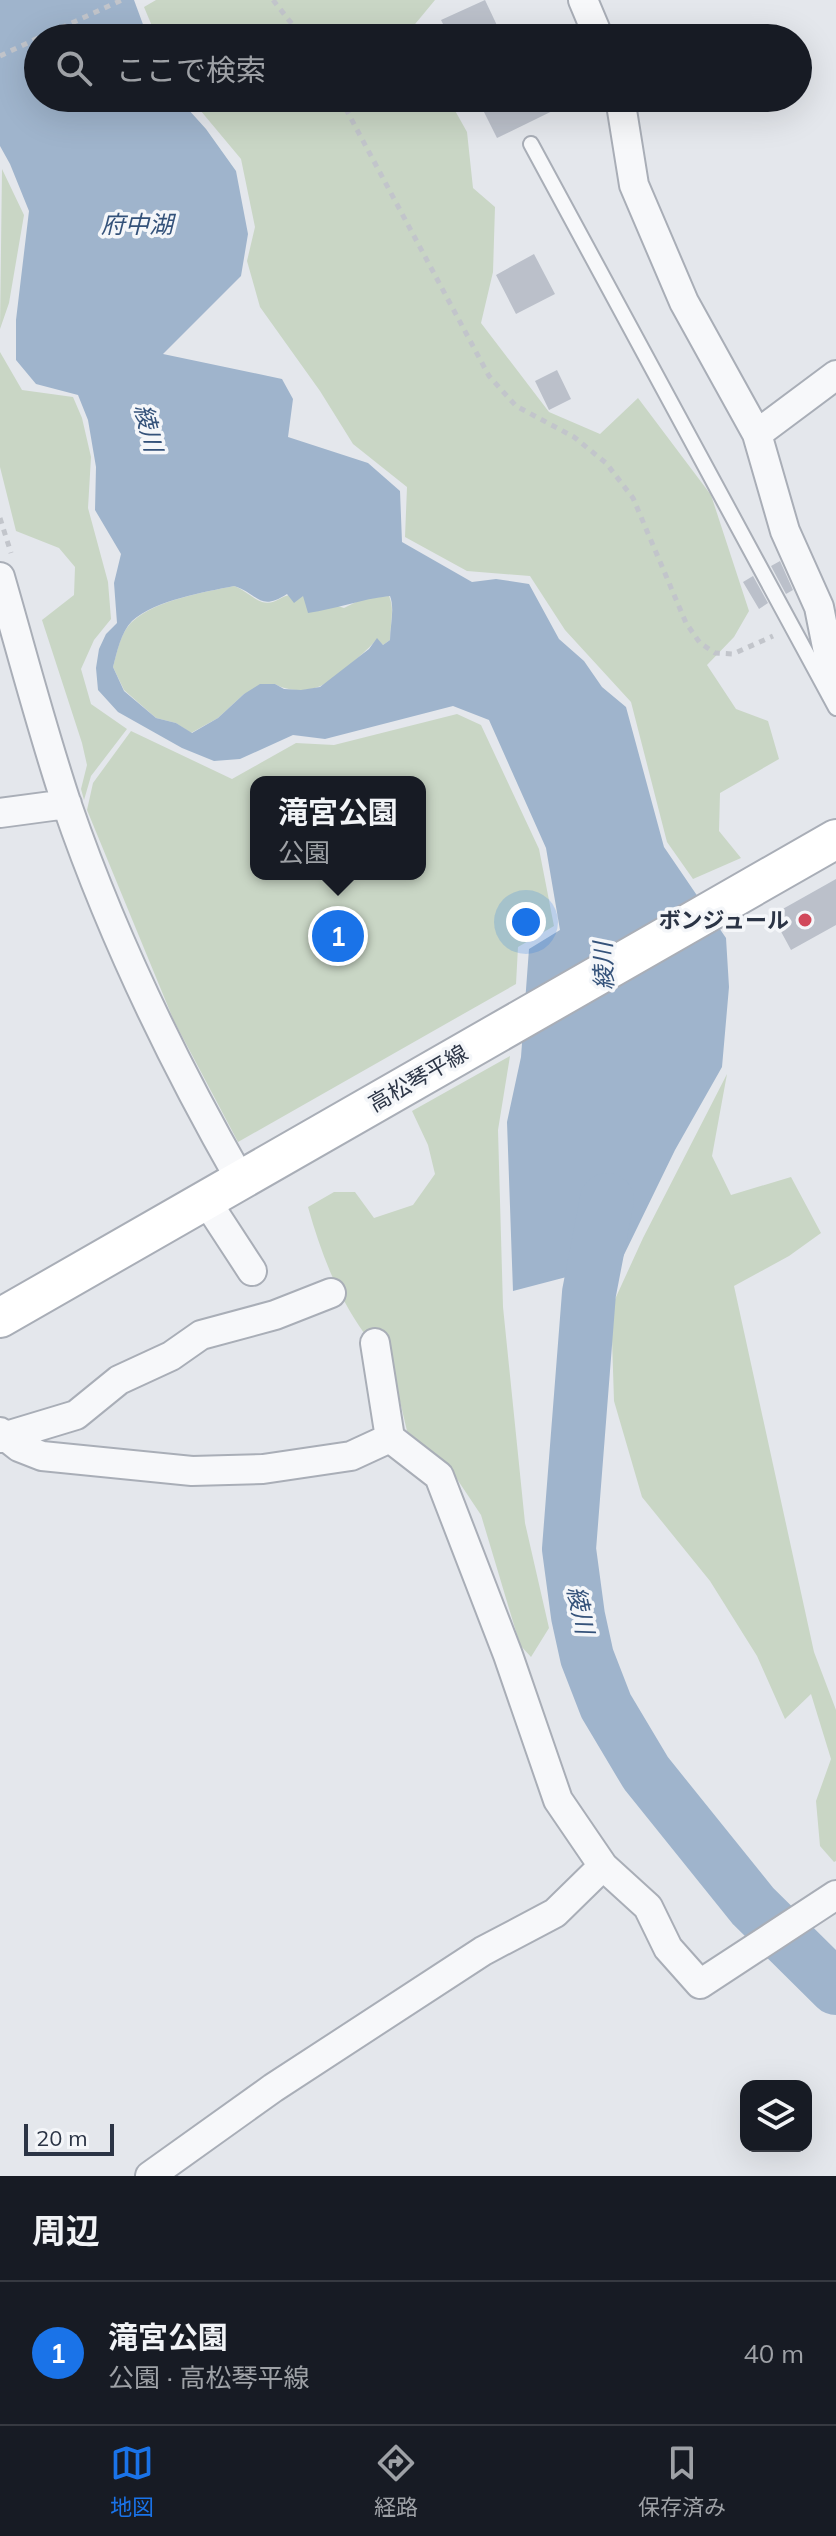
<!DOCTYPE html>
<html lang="ja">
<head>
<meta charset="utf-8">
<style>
	:root { --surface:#171b24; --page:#20242c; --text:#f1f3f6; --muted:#9ea1a6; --line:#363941; --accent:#1a73e8 }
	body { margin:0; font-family:Mulish,"Noto Sans JP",sans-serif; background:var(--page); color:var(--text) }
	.controls { position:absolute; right:24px; bottom:24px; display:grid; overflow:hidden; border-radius:16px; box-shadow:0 8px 32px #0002 }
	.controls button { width:72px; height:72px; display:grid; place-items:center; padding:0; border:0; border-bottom:2px solid var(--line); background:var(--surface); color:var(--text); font:40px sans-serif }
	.scale { position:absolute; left:24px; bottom:20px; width:90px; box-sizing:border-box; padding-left:8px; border:4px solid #2b3445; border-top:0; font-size:22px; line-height:28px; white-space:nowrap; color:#2b3445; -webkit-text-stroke:6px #f4f6f9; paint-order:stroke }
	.you { position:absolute; left:526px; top:922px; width:28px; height:28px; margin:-20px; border:6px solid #fff; border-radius:50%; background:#1a73e8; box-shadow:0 0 0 12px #1a73e833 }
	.badge { display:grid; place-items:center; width:52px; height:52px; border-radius:50%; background:var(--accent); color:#fff; font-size:26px; font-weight:700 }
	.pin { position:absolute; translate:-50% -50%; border:4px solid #fff; box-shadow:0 2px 8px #0006 }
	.popup { position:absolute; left:250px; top:776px; width:176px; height:104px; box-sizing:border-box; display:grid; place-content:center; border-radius:16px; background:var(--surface); filter:drop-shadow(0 2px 6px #0005); font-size:26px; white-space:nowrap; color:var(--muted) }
	.popup b { font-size:30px; color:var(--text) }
	.popup::after { content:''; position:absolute; left:50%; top:100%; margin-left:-16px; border:16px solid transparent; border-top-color:var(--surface) }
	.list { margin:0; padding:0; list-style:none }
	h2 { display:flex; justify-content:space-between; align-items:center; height:104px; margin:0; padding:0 32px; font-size:34px }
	h2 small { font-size:26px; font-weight:400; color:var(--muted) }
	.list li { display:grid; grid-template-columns:52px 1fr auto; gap:24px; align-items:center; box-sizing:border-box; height:144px; padding:0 32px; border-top:2px solid var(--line) }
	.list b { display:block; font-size:30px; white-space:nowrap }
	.list p { margin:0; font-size:26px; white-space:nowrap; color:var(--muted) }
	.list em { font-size:26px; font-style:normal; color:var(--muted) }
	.icon { flex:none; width:44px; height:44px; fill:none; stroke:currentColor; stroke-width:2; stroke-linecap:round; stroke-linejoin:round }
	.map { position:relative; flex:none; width:836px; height:2176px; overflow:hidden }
	.search { position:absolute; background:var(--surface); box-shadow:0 8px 32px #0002; left:24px; right:24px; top:24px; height:88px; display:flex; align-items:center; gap:20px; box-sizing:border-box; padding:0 28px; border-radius:44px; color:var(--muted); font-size:30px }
	.sheet { height:248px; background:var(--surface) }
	nav { display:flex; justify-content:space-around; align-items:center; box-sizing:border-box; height:112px; border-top:2px solid var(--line); background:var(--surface); font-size:22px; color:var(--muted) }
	nav a { display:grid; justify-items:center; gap:4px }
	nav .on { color:var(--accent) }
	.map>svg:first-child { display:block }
	.green { fill:#c9d6c5; fill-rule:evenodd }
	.water { fill:#9fb4cc; fill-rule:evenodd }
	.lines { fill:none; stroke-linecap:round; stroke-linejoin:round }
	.river { stroke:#9fb4cc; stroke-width:54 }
	.building { fill:#bbc0ca }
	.lane-casing { stroke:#a9aeb7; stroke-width:18 }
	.street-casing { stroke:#a9aeb7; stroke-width:32 }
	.secondary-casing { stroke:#a9aeb7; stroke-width:42 }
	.path { stroke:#c2c5cb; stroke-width:5; stroke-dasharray:6 6; stroke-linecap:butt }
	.lane { stroke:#f7f8fa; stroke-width:14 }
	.street { stroke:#f7f8fa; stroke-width:28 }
	.secondary { stroke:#fff; stroke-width:38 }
	.poi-dot { fill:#d1495b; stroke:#f4f6f9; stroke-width:3 }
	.labels { text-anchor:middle; stroke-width:7; stroke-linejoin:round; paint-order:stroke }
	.poi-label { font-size:22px; font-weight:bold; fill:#2b3445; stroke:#f4f6f9; text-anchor:end }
	.street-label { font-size:22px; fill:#2b3445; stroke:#f4f6f9 }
	.water-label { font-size:24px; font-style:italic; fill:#34527a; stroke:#f4f6f9 }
</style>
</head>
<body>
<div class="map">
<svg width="836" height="2176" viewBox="0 0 836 2176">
	<rect width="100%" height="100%" fill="#e4e7ec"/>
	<path class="green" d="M156,0H435L411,29L415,38H157L144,7Z
		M190,98H448L467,132L473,188L495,207L493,272L481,323L549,412L600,434L638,398L711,495L749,611L734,637L707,665L736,709L768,721L779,759L720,793L719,831L741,858L693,879L667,842L631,702L565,630L530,576L467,571L405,537L407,487L353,444L320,391L260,307L247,261L255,227L241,159Z
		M2,169L24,215L9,303L0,329Z
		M0,352L22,390L73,397L82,418L91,457L88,508L108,582L111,619L94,640L81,669L91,704L127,729L91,776L84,800L81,789L87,765L82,743L42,620L74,595L75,567L59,548L16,531L0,467Z
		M234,586C245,590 253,599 262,602C275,606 281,594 293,595C310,595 327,603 344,608L362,599L389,596C395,609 390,625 390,640L383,645L377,639C368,650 331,683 318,687C305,692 287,691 275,684L244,694L218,718L191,733L176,723L156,718L124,690L113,667C117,652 121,631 133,621C156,600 205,592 234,586Z
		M457,714L481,725L539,849L554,926L518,947L516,984L238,1142L174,1021L87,810L93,783L131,731L232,779L296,743L334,745ZM256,782H420V874H256Z
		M510,1056L498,1130L503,1307L525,1523L549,1628L531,1657L520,1645L481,1515L447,1464L407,1431L383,1329L364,1333C336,1293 321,1253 308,1207L334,1192H355L374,1218L413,1205L435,1174L428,1145L412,1111Z
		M727,1074L712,1156L731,1195L791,1177L821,1233L789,1256L734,1286L814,1652L836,1710V1861L834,1862L820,1846L816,1801L831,1759L811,1694L785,1719L757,1656L710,1581L642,1497L614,1401L611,1308L643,1238Z"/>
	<path class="water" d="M0,0H134L148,38H38V98H178L206,129L236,171L248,234L241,276L163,354L282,379L293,399L288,437L368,463L400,491L402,542L472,582L496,579L529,584L559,639L584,661L602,687L626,707L664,847L726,938L729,987L722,1067L675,1150L620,1263L513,1291L507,1122L521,1057L529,949L560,930L546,848L489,720L453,706L325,739L293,735L240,759L214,761L182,748L118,712L98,690L96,668L99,649L106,634L117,623L114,583L121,554L95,510L96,467L88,420L78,395L36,384L16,360V320L29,211L10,164L0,146ZM234,586C259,594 259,612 287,594L294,603L303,596L308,613C336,609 361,599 390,596C395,609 390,626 390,640L383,645L377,638L369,649L320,687L301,690L284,689L275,684H260L244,694L218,718L192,733L176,723L156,718L124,691L113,667C117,652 121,632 132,621C155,600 205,592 234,586Z"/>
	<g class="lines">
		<path class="river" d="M607,1200L589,1293L569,1549L578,1616L587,1657L606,1706L646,1773L753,1906L836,1988"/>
	</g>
	<path class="building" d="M485,0L503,38H450L441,20Z
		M477,98H579L497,138Z
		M534,254L555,294L516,314L496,275Z
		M557,370L571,399L549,410L535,381Z
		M780,561L793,590L786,594L771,566Z
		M753,576L768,603L759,609L743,582Z
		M836,879V925L791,950L772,915Z"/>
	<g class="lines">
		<defs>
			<path id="lane" d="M531,144L836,708"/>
			<path id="street" d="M583,0L599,38
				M620,98L634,185L684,302L757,434L785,531L819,607L836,692
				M757,434L836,375
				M0,577C22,653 42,730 67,805C112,936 172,1060 240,1179
				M0,813L67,804
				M205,1199L252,1271
				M0,1432L19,1447L42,1456L192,1471L263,1469L351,1456L390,1438L375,1343
				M0,1438L76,1415L119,1380L171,1356L201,1335L275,1315L331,1293
				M390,1438L439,1476L508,1655L558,1800L603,1866L648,1907L668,1948L700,1984L836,1895
				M150,2176L273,2088L483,1951L555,1913L603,1866"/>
			<path id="secondary" d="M0,1318L836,839"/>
		</defs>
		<use href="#lane" class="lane-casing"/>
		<use href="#street" class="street-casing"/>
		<use href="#secondary" class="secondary-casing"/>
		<path class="path" d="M273,0L303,38
			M39,38L122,0
			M0,56L38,38
			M340,98L489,376L516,406L574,437L606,463L633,498L686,623L700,643L715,653L733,654L773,636
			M0,518L11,553"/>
		<use href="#lane" class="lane"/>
		<use href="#street" class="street"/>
		<use href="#secondary" class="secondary"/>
	</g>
	<circle class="poi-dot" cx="805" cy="920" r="8"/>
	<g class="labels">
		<g class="poi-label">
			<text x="789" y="928">ボンジュール</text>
		</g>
		<g class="street-label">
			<text transform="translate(418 1078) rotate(-30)" y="8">高松琴平線</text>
		</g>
		<g class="water-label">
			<text x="137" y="233">府中湖</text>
			<text transform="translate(148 428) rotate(76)" y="8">綾川</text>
			<text transform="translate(604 966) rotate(-92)" y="8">綾川</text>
			<text transform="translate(580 1610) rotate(78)" y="8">綾川</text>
		</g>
	</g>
</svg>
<div class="controls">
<button><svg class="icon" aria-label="layers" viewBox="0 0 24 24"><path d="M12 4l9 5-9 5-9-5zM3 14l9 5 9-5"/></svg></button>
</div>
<div class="scale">20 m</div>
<div class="you"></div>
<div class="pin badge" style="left:338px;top:936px">1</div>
<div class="popup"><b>滝宮公園</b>公園</div>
<div class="search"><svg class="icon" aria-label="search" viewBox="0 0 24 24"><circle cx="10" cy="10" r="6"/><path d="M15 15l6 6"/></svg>ここで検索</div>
</div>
<section class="sheet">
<h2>周辺<small></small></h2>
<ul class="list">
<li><span class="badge">1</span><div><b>滝宮公園</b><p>公園 · 高松琴平線</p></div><em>40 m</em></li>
</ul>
</section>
<nav>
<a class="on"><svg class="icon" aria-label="map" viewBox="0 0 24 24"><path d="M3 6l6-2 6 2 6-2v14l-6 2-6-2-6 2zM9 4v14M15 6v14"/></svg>地図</a>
<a><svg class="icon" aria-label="directions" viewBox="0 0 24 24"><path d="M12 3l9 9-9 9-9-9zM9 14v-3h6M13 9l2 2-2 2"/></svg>経路</a>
<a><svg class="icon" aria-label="saved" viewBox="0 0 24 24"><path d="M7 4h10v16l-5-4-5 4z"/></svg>保存済み</a>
</nav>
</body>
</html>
